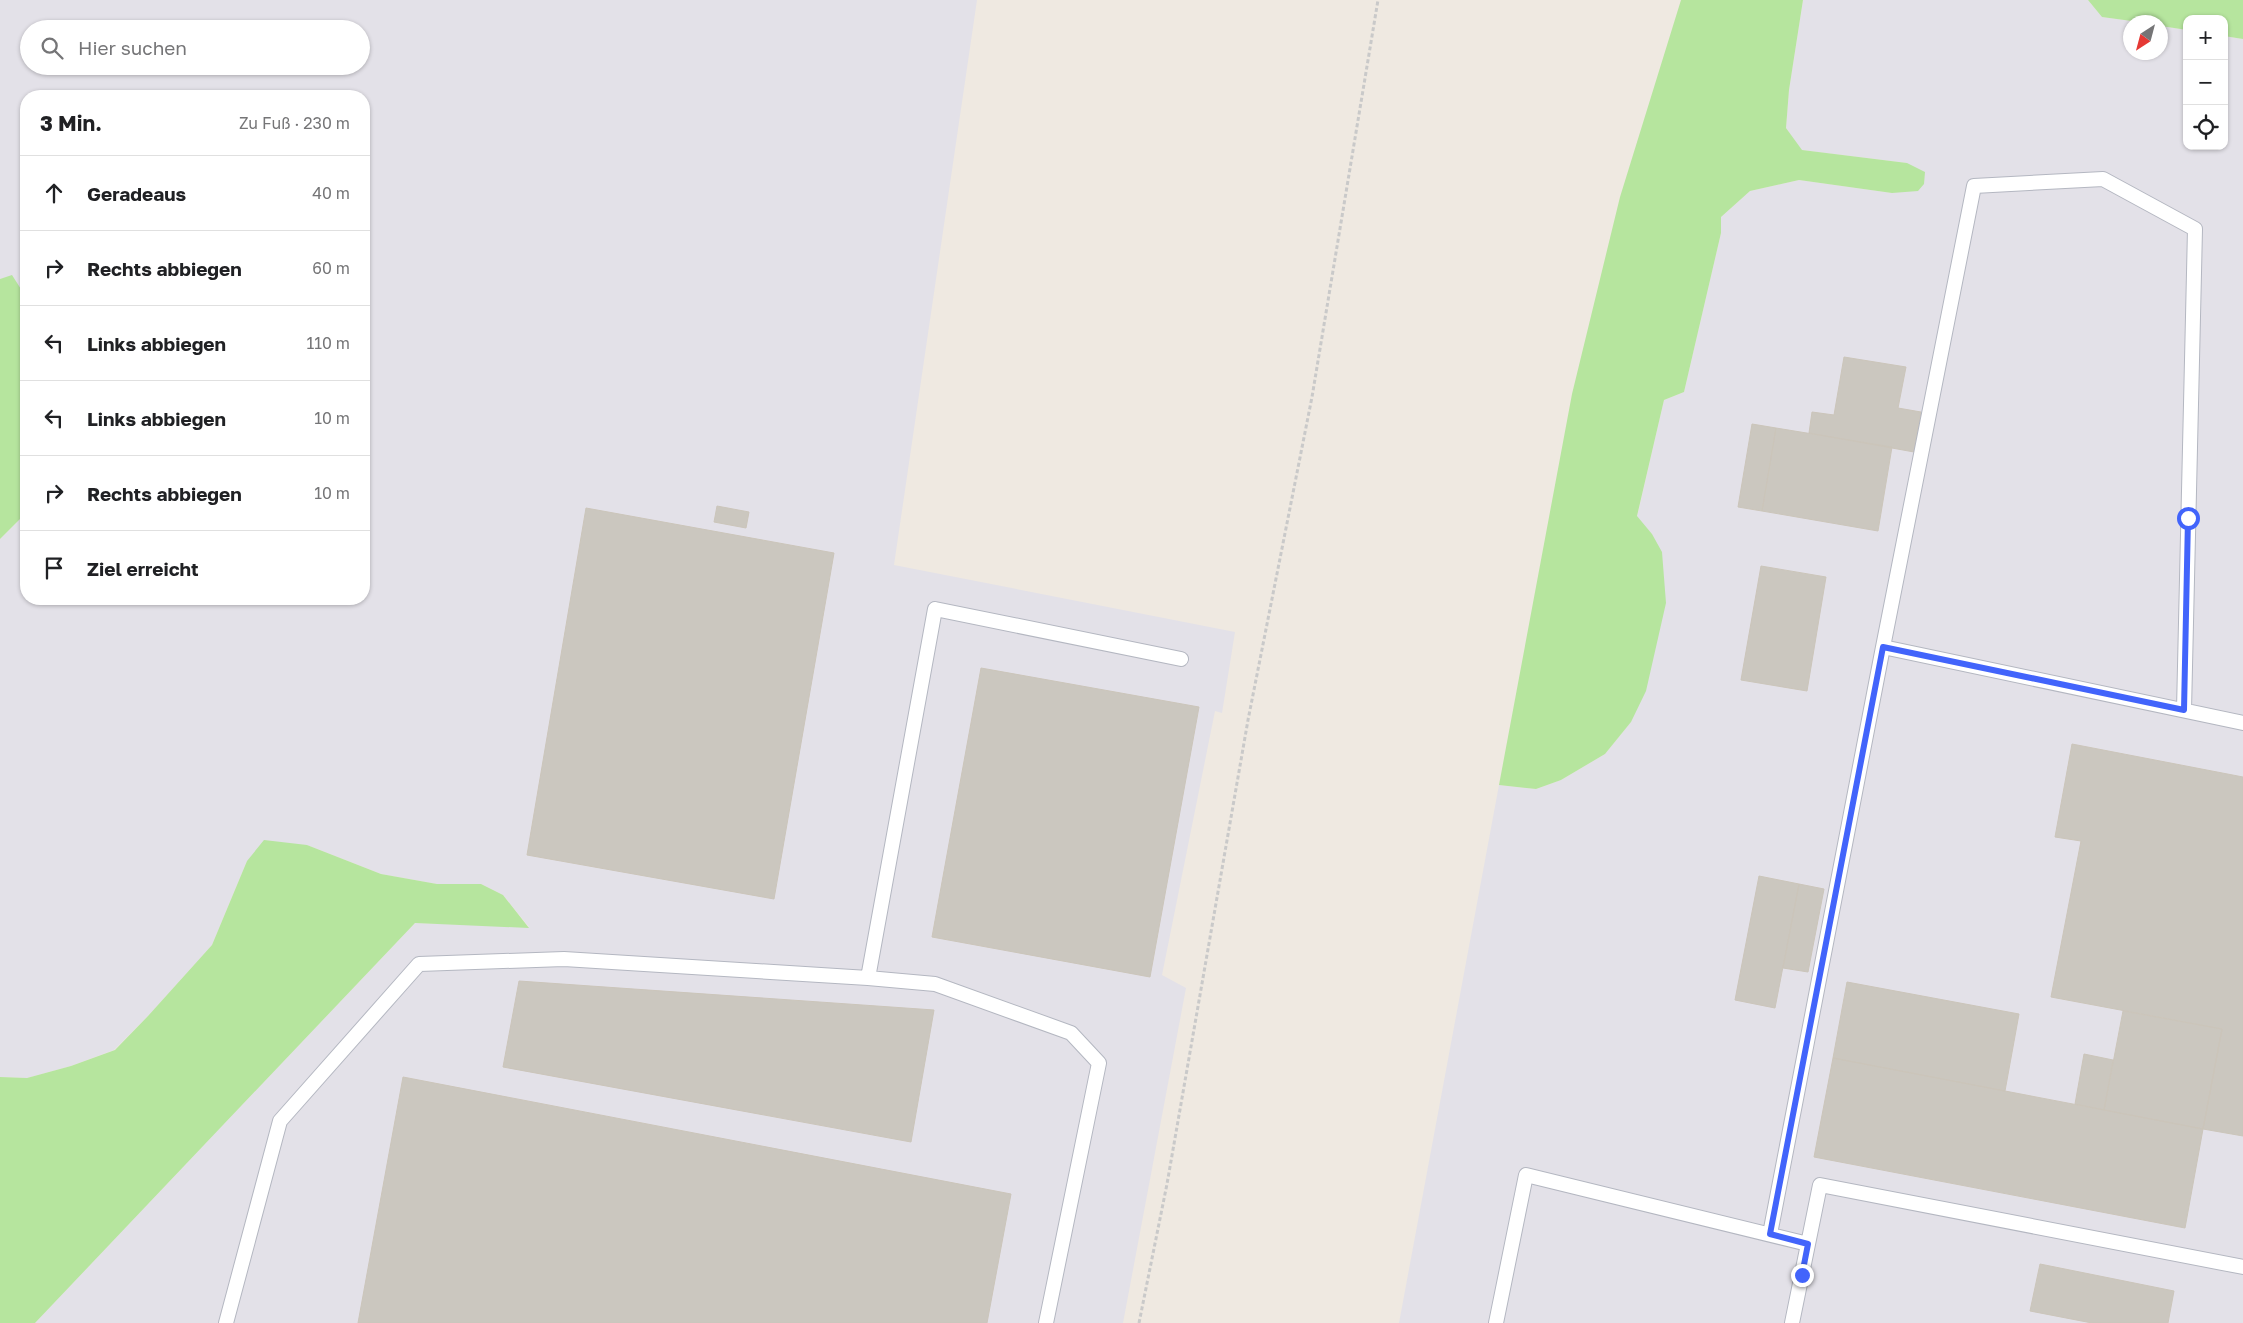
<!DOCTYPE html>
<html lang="de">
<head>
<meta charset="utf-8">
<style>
	:root { --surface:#fff; --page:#f2f2f2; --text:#202124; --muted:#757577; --line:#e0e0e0 }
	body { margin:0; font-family:"Golos Text",sans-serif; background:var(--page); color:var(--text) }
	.controls { position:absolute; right:15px; top:15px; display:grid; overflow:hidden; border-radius:10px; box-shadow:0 1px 4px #0004 }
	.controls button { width:45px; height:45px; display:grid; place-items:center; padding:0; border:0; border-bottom:1px solid var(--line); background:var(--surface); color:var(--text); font:25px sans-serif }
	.compass { position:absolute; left:2123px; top:15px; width:45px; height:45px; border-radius:50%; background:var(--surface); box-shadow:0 1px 4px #0004; rotate:216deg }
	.stop { position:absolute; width:15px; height:15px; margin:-11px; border:4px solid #4264fb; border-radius:50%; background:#fff }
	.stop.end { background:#4264fb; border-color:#fff; box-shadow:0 1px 5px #0008 }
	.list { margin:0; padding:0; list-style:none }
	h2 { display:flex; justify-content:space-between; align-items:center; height:65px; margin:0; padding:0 20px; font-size:21px }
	h2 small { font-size:16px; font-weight:400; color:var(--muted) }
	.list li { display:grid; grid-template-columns:32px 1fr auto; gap:15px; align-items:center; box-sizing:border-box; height:75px; padding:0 20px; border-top:1px solid var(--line) }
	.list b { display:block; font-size:19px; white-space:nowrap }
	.list em { font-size:16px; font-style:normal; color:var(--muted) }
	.icon { flex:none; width:28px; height:28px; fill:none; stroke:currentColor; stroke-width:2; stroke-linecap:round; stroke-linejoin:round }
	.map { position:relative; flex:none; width:2243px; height:1323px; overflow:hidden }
	.search { position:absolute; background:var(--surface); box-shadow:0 1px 4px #0004; left:20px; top:20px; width:350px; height:55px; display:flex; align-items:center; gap:12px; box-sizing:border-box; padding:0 18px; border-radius:28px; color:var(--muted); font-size:19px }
	.panel { position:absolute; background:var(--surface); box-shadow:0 1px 4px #0004; left:20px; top:90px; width:350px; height:515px; border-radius:20px }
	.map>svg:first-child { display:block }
	.industrial { fill:#e3e1e8; fill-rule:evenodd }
	.green { fill:#b6e59e }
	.building { fill:#cbc7bf; stroke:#cbc5ba }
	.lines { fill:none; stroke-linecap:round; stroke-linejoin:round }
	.service-casing { stroke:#b4b7c1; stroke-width:16 }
	.path { stroke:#c9c9c9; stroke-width:3; stroke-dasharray:4 2.5; stroke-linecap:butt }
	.service { stroke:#fff; stroke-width:14 }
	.route { stroke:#4264fb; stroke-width:6 }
</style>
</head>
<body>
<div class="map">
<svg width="2243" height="1323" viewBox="0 0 2243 1323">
	<rect width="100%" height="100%" fill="#efe9e1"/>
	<path class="industrial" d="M0,0H977L894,565L1235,632L1222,713L1215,711L1162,975L1186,988L1123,1323H35L415,923L529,927L503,895L481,884H437L381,874L307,845L247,861L212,945L148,1016L114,1050L71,1066L27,1078L0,1077V539L26,513V599H364V96H26V297H25L12,276L0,279ZM29,29H361V66H29Z
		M1803,0H2088L2102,17L2139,22H2130V52H2160L2161,26L2187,30V146H2224V36L2243,39V1323H1399L1499,785L1536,789L1561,780L1605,754L1631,722L1652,534L1637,517L1664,400L1684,392L1721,233V217L1750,191L1799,180L1892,193L1907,163L1801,150L1786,128L1789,90Z"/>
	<path class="green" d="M1681,0H1803L1789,90L1786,128L1802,150L1907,163L1925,172L1924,184L1918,191L1892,193L1799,180L1750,191L1721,217V233L1684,392L1664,400L1637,516L1652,534L1662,552L1666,603L1646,691L1631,722L1605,754L1561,780L1536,789L1499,785L1572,394L1620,197Z
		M2088,0H2243V39L2224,36V19H2187V30L2161,26L2160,22H2139L2102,17Z
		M12,275L26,297V513L0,539V279Z
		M264,840L307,845L381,874L437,884H481L503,895L529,928L415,923L35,1323H0V1077L27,1078L71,1066L115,1050L148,1016L212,945L247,861Z"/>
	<path class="building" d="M1844,357L1906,367L1898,408L1921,412L1914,452L1809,433L1812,412L1834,415Z
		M1752,424L1776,428L1762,511L1738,507Z
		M1776,428L1892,447L1878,531L1762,511Z
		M717,506L749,512L746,528L714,522Z
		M586,508L834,553L774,899L527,855Z
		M1761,566L1826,577L1807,691L1741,680Z
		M981,668L1199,707L1150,977L932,937Z
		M2072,744L2243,777V1136L2203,1129L2222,1029L2051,997L2081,841L2055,837Z
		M1759,876L1799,884L1775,1008L1735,1000Z
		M1799,884L1824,889L1808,972L1783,968Z
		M519,981L934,1010L911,1142L503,1067Z
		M1847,982L2019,1014L2005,1091L1833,1058Z
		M2123,1011L2222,1029L2203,1129L2104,1110Z
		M2084,1054L2113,1060L2104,1110L2075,1104Z
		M1833,1058L2203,1129L2185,1228L1814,1157Z
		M403,1077L1011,1194L987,1323H358Z
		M2040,1264L2174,1291L2168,1323H2092L2030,1311Z"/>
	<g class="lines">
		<defs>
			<path id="service" d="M1883,647L1974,186L2103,179L2195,229L2184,710
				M868,978L935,609L1181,659
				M1770,1234L1883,647L2243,723
				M226,1323L280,1121L419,964L564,959L868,978L935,984L1071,1033L1099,1063L1046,1323
				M1496,1323L1526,1175L1808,1244
				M1792,1323L1820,1185L2243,1267"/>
		</defs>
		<use href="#service" class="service-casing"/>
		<path class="path" d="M1139,1323L1167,1184L1248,720L1312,397L1378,0"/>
		<use href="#service" class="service"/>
	</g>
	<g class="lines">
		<path class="route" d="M1802,1275L1808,1244L1770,1234L1883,647L2184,710L2188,518"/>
	</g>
</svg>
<div class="controls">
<button>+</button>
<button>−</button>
<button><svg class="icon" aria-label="locate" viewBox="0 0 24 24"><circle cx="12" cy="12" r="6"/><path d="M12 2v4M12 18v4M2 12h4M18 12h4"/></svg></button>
</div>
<svg class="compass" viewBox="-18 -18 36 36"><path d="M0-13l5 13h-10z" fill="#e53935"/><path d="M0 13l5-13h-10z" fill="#757577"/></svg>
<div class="stop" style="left:2188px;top:518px"></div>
<div class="stop end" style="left:1802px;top:1275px"></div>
<div class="search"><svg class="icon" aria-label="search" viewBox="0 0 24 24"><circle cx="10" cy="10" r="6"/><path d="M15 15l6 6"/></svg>Hier suchen</div>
<section class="panel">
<h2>3 Min.<small>Zu Fuß · 230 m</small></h2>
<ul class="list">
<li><svg class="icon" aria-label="ahead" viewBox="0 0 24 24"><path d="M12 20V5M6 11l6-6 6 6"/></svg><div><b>Geradeaus</b></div><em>40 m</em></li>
<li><svg class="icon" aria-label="right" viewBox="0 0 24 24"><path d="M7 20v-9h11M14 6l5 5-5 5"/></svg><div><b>Rechts abbiegen</b></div><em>60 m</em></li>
<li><svg class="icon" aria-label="left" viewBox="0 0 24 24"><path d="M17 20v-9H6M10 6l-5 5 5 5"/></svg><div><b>Links abbiegen</b></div><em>110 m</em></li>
<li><svg class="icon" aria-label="left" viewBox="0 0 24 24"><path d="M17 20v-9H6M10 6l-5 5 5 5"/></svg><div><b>Links abbiegen</b></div><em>10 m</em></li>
<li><svg class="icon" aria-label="right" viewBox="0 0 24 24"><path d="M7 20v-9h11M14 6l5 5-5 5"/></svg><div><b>Rechts abbiegen</b></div><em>10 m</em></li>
<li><svg class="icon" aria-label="arrive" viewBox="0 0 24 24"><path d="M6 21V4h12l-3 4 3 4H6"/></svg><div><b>Ziel erreicht</b></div></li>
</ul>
</section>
</div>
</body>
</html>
